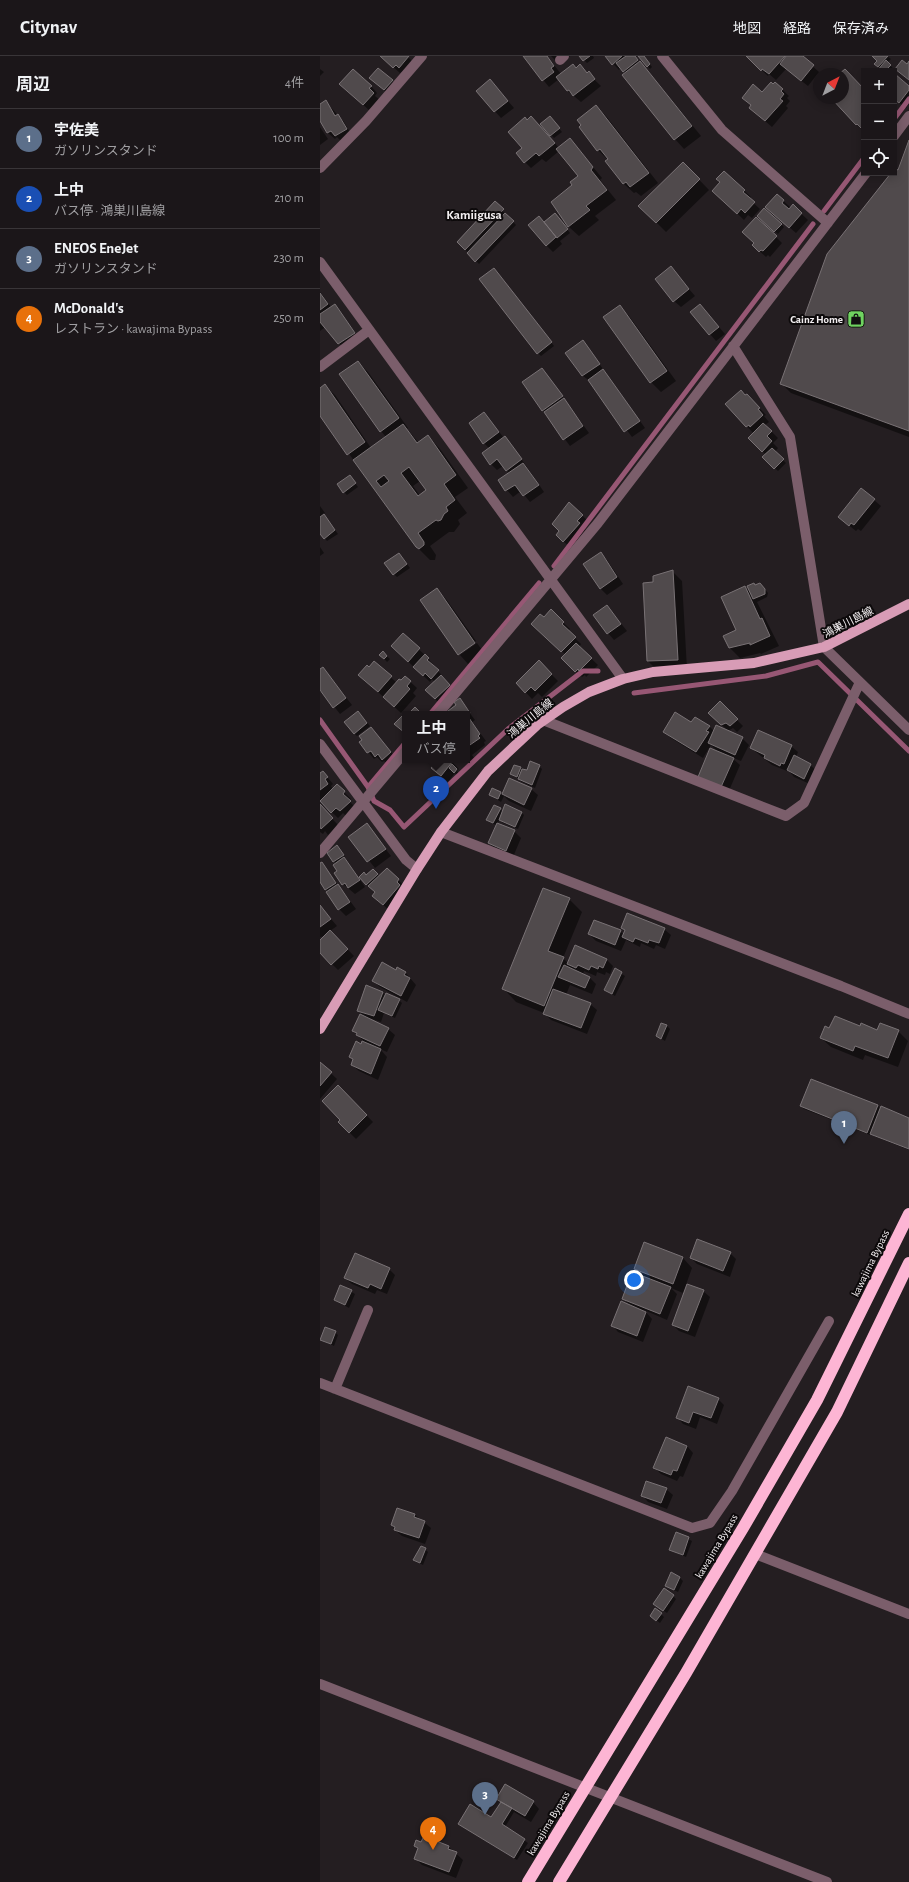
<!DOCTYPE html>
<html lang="ja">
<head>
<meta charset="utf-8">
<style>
	:root { --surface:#1b1619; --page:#282326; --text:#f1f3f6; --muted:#a09fa2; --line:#393538; --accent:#d93025 }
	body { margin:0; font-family:"Alegreya Sans","Noto Sans JP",sans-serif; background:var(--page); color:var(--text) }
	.controls { position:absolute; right:12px; top:12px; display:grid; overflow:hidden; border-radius:0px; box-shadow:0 2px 10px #0003 }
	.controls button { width:36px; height:36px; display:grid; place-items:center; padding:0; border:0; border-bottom:1px solid var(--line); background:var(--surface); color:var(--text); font:20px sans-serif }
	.compass { position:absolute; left:493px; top:12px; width:36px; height:36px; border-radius:50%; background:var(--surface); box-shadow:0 2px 10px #0003; rotate:42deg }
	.you { position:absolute; left:314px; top:1224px; width:14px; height:14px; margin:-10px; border:3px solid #fff; border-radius:50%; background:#1a73e8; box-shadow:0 0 0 6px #1a73e833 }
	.badge { display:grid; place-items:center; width:26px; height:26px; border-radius:50%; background:var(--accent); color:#fff; font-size:13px; font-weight:700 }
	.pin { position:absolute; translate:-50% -33px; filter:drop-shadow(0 1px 2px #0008) }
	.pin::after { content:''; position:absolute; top:21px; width:14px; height:12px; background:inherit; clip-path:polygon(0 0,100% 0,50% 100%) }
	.popup { position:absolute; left:82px; top:655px; width:68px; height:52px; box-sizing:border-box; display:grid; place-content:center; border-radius:0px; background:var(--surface); filter:drop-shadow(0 1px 3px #0005); font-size:13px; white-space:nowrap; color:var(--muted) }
	.popup b { font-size:15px; color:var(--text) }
	.popup::after { content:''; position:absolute; left:50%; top:100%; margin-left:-8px; border:8px solid transparent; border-top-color:var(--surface) }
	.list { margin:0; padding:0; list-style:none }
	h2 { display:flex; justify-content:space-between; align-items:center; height:52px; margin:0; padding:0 16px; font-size:17px }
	h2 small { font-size:13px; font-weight:400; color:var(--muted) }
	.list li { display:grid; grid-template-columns:26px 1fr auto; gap:12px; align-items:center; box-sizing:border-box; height:60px; padding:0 16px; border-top:1px solid var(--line) }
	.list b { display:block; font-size:15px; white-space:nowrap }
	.list p { margin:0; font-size:13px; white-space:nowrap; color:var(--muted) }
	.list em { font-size:13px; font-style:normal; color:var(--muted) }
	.icon { flex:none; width:22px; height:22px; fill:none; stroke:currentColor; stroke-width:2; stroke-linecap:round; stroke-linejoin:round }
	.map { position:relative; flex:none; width:589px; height:1826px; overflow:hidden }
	header { display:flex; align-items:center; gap:24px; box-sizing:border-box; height:56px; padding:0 20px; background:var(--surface); border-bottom:1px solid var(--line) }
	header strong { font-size:19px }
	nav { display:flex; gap:22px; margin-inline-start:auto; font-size:14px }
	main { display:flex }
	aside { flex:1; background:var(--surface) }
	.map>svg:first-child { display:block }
	.shadow { fill:#0007; fill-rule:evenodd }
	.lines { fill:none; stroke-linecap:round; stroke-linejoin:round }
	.stream { stroke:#975774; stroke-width:5 }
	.building { fill:#504a4c; stroke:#797275; fill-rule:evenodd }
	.minor { stroke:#7b5e6b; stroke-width:10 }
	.major { stroke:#d89cb6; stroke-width:10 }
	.highway { stroke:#fdb5d4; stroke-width:12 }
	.labels { text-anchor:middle; stroke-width:4; stroke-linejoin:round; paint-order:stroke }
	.poi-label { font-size:11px; font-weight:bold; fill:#f3eff1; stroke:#0c090a; text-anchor:end }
	.street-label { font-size:11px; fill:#f3eff1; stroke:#0c090a }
	.quarter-label { font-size:13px; font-weight:bold; fill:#f3eff1; stroke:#0c090a }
</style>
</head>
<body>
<header>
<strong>Citynav</strong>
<nav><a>地図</a><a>経路</a><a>保存済み</a></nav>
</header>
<main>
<aside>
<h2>周辺<small>4件</small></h2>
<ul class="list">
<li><span class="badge" style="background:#5c6f8a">1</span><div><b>宇佐美</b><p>ガソリンスタンド</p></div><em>100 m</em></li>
<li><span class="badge" style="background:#1a4fb4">2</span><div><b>上中</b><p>バス停 · 鴻巣川島線</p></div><em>210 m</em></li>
<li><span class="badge" style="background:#5c6f8a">3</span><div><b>ENEOS EneJet</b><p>ガソリンスタンド</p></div><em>230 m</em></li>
<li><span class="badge" style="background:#e8710a">4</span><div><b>McDonald's</b><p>レストラン · kawajima Bypass</p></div><em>250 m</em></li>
</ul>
</aside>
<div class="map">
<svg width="589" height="1826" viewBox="0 0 589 1826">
	<rect width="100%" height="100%" fill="#241e21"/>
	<path class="shadow" d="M61,0H87L95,8L80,17Z
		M204,0H227L241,18L260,10L281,30L261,46L248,35L239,23L229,31Z
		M231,0H250L239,8Z
		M260,0H273L274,2L267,7Z
		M286,0H317L315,1L319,6L329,16L381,80L364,93L355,83L305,17L301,12L299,14Z
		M319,0H323L332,11L330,13Z
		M426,0H481L499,16L488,30L466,13L456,24L449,18L448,20Z
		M554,0H567L571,3L567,7L574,13L572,15H558L560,12L556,8L558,5Z
		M0,13L4,16L0,20Z
		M525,14L544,34V76L512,42H523V18H521Z
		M574,19L589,31V48L586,52L574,43Z
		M170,24L194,52L181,62L157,35Z
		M54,25H72L75,28L67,37Z
		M455,27L469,40L467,42L470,45L466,50L468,52L452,71L430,52L432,50L423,42L442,37Z
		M51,30L57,37L55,40L60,44L50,55L27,34Z
		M6,46L24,66L32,80L22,86L17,81L15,83L8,77L0,63V49Z
		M276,51L286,60L338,127L321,140L316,136L314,137L304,128L287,105L288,104L278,94Z
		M232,64L242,76L234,82L221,68Z
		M207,65L218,68L239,92L250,83L282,122L280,124L296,144L275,160L279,164L259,180L249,171L232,146L253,129L259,120L239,95L226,106L222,103L211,112L205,106L203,92Z
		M0,71L8,83L0,89Z
		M589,87V381L471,337L461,327L572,117H574V114L579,115Z
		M363,107L389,134L346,176L320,150Z
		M404,116L431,141L429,143L440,153L432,162L428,159L424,164L400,141Z
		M457,139L471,152L473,150L488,164L476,177L453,157Z
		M175,147L196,169L159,208L138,186Z
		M444,153L464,171L458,178L438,160Z
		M235,158L250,177L240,185L242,188L233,196L226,189L225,167Z
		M456,181L462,187L450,201L448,199L446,201L433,189Z
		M351,212L375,240L361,251L354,245Z
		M177,216L234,290L221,300L218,297Z
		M0,236L11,251L15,249L21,256L40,284L25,294L0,264Z
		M380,249L405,278L396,285L371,256Z
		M300,251L309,260L356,325L341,336L331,326Z
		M0,267L4,272L0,275Z
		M263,285L325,372L312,381L270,325L263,320L246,297Z
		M38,306L48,316L88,372L87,373L99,387L108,380L120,393L148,432L135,441L147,457L138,464L140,468L134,476H129L110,490L116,499L115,504H110L97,491L0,358V333L5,330L15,339L51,392L66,381L61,375ZM100,425L108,434L100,440L93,430Z
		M222,313L269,377L250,390L223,354Z
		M427,339L446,359L444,360L449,366L445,369L458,382L453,387L458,392L455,396L466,407L458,415L444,401L446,399L430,382L434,378L407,348Z
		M164,357L184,382L191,388L224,436L210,446L201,435L193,441L179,425L189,417L183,410L177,414L171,408L170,393L164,387Z
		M32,423L38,431L27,439L24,436Z
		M554,444L561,450L541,475L538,473L536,475L526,467Z
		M249,447L269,466L263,472L266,474L250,491L243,485L240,475L244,456L242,454Z
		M0,450L5,457L3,458L18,478L7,485L0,476Z
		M0,491L4,497L0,500Z
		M281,498L287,504L303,528L287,539L280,532Z
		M82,501L90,512L77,521L74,518Z
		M352,515L362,525L367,613L338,615L328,605L334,527Z
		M440,528L448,537L447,541L437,546L459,590L441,598L440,597L420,602L410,592L404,580L417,574L425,531L431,537L436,530Z
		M117,534L126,543L156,585L139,599L101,545Z
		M287,550L307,575L294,584L288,577Z
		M231,555L250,573L248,575L261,588L259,591L278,609L266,621L265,619L262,621L249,609L246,599L212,567L224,562Z
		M83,579L106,600L132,632L118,646L107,634L115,626L112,623L110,626L79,597Z
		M157,587L164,597L148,608L140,599Z
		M63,597L70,603L67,606L61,599Z
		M54,606L77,627L81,626L85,621L97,632L93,637L96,640L81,657L46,625Z
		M219,606L238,625L222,641L218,637L212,643L197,627Z
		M3,612L32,649L20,658L2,635L0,636V614Z
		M139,643L155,664L152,666L166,685L164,686L165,689L152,699L156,705L151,708L147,704V658L138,649Z
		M400,647L423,670L417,676L413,672L408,675L390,657Z
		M41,660L50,670L37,680L34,677Z
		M372,668L389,670L394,675L422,682L429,689L421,705L411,701L420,709L408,737L385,727L398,696L391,689L383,702L351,682L344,676Z
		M51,672L77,703L69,709L64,705L62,706L57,701L54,703L40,686Z
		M471,690L478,696L476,701L490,709L497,715L490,728L474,721L468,714L467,715L452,709L431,692Z
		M107,704H130L139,713L137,715L139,717L137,719L135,717L128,726L112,712L114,710Z
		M219,710L222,713L215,732L202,726L191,717L200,712L207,716Z
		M3,716L13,728L11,730L13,733L17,729L31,743L29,745L36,752L27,761L23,757L18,762L0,745V718Z
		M190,723L211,733L218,739L211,755L189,745L184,740L181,746L170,739L172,733L182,739Z
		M0,750L18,769L8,779L5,775L3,778L0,776Z
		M180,753L183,756H201L204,759L198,773L183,767L180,763L177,768L194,775L201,782L193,801L176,794L169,787L177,770L167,763Z
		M47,769L71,800L55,812L30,781Z
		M20,794L45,831L35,838L23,828L16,808L8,797Z
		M2,807L36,853L26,860L19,853L0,824V809Z
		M53,814L60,821L78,824L85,830L70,855L60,846L56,837L47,828Z
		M249,843L262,856L243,902L248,907L255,890L287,904L293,910L290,918L286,916L285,919L277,916L276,920L264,915L263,919L270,922L276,928L272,938L250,929L246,939L270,948L277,954L267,978L231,964L224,957L196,946L184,933Z
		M0,850L17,870L10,875L34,900L18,914L0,896V886L6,880L0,881Z
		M302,872L344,873L351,879L345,893L336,889L334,893L321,887L320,891L306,884L301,895L276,885L269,878L300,875L304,879L305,875Z
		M295,914L305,920L295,940L286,934Z
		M76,915L85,916L96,929L87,946L60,931L53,925Z
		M47,931L79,944L82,947L75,962L64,957L61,966L49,962L68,973L75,979L67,996L60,993L67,1001L58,1024L39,1015L32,1009L34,1005L30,1001L41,989L46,988L34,975L44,961L38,955Z
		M347,970L350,973L345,985L337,980Z
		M541,971L558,975H578L588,985L578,1011L545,999L543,1004L511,991L501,982L510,974Z
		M0,1007L17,1023L0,1043Z
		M18,1030L53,1066L36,1083L19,1066L22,1064Z
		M481,1050H558L561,1054L589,1063V1094L554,1080L551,1077L550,1079L484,1053Z
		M325,1187L363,1202L372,1212L363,1237L351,1232L357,1238L347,1264L324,1254L332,1263L323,1286L298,1276L292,1269L312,1251L303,1242L325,1222L315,1212Z
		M410,1197L416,1203L410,1221L377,1208L371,1202Z
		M69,1213L75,1219L67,1238L57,1234L55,1238L32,1228L25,1222Z
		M21,1230L35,1238L29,1252L15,1244Z
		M383,1235L390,1241L375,1281L359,1275L353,1269Z
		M15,1276L18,1279L14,1290L1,1283Z
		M398,1343L404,1349L397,1368L380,1361L376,1373L363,1368L357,1361Z
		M367,1390L373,1397L363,1421L360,1420L357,1425L341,1418L335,1412Z
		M346,1433L353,1439L347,1453L328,1446L322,1439Z
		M78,1454L95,1459L111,1472L105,1488L82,1480L75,1474L72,1469Z
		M356,1477L372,1485L366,1501L350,1494Z
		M105,1493L108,1496L103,1509L94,1504Z
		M360,1522L363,1525L358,1536L346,1530Z
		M353,1540L356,1543L347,1557L338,1551Z
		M341,1558L344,1561L340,1567L331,1560Z
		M177,1743L213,1746L219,1753L211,1766L194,1756L185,1771L208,1787L197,1804L142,1770L172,1762L181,1747Z
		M102,1787L129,1791L143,1804L136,1822L102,1809L95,1802L98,1794L95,1790Z"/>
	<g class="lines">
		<path class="stream" d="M574,63L589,43
			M504,155L544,102
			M234,510L493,168
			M314,637L446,620L498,606L589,695
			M110,658L219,527
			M0,664L48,731L54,745L70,754L84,771L188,673L263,615H278
			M48,731L85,687"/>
	</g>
	<path class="building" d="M60,0H89L79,12L76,9L73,12Z
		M203,0H227L234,10L231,12L234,16L222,25Z
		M259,0H270L263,5Z
		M285,0H302L292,9Z
		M306,0H315L318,4L303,16L296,7Z
		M318,0H324L330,8L327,11Z
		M426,0H465L449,18L442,13L441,15Z
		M466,0H483L494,9L481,25L460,8Z
		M552,0H568L558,11L554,8L557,5Z
		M566,4L571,9L568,12L571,15H557Z
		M582,4L587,8L589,5V24L575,13Z
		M320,5L372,70L354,84L302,19Z
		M253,8L256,12L260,8L267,17L269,15L275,23L253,40L249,34L247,35L236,21Z
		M58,12L73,24L64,34L49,22Z
		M33,13L52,30L49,32L54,37L43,49L19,28Z
		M525,13L544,33V75L537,68L536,69L511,42H523V18H519Z
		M575,18L589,30V34L579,47L574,43Z
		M170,23L188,45L174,56L156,35Z
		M451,26L453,28L455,26L463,33L461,35L464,38L460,43L463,45L445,65L429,52L431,49L422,42L433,28L442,36Z
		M6,44L15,60L18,58L27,73L15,80L11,75L7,77L0,65V48Z
		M276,49L329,117L310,131L306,126L303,128L285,105L288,103L280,93L277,95L259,71L261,69L257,64Z
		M211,60L235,87L219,100L216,97L204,107L196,97L202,92L188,76L205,61L207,64Z
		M230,60L240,72L230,80L220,68Z
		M250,82L273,111L271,114L287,134L266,150L270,154L248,171L231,146L252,129L250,126L258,120L236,93Z
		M589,84V375L460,328L507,198L571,117H574V112L578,114Z
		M363,106L380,123L336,167L318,150Z
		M404,115L425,134L423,136L435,146L425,157L421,153L417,158L392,135L400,126L396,123Z
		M457,138L464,144L462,147L469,153L473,148L482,157L469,172L445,151Z
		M175,145L184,153L145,194L137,186Z
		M444,152L462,168L454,176L437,160Z
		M185,157L194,165L155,206L147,197Z
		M235,157L248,173L237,182L224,166Z
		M219,160L236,181L226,190L208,169Z
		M436,161L457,180L443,195L441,194L439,196L432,189L434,187L422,176Z
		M351,210L369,233L353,246L335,223Z
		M174,212L232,286L217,298L159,223Z
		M0,237L8,248L0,254Z
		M15,248L35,277L18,288L0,266V258Z
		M380,248L399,271L389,279L370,256Z
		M300,249L347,315L330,327L283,261Z
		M263,284L280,308L262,320L245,297Z
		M38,305L79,362L60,376L19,318Z
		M222,312L243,340L222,355L202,326Z
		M283,313L320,365L304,376L268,324Z
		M5,328L45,386L27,399L0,360V332Z
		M421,334L425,339L427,338L440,352L438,353L443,359L430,371L429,369L426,371L405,348Z
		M244,342L263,370L243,384L224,356Z
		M164,356L179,376L163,388L149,367Z
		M443,367L452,375L447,380L452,385L442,396L428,382Z
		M83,368L97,387L108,379L136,419L124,428L135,444L126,451L128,455L124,458L121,464L118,465L116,464L98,477L104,486V489L99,493L96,491L33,404ZM89,411L106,434L98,440L81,417ZM64,419L69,425L61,431L56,425Z
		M185,380L202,403L186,415L177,403L170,409L162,397Z
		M452,392L464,403L454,413L442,401Z
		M203,407L219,429L203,440L195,429L185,435L178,424Z
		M30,419L36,427L23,437L17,428Z
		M541,432L555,443L534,469L531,467L529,470L518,461Z
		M249,446L263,459L257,465L260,467L243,486L236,479L239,475L232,468Z
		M4,458L15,474L4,483L0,478V461Z
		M281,496L297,521L280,533L263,508Z
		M79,497L87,508L73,519L64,507Z
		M353,514L358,604L327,605L323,527L333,526V520Z
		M434,527L435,529L440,527L445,533V538L433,543L427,530Z
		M425,530L440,563L442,562L450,580L430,589V587L409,592L403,580L416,574L401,541Z
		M117,532L155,587L138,599L100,544Z
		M287,549L301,568L287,578L273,559Z
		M231,553L244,566L242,568L256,581L241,596L211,568L220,558L224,561Z
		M83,577L100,592L88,606L71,590Z
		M256,587L272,602L259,615L258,613L255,616L241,602Z
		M63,595L67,600L64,603L59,599Z
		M105,598L109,602L107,604L119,614L111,623L105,617L103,620L93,611Z
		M219,604L232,618L215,635L211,631L205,637L196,627Z
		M54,605L72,620L58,636L38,619L47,609L49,611Z
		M3,611L26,642L13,652L0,634V613Z
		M121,619L130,629L115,643L105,634Z
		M85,620L91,625L87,630L90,633L74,651L63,641L79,623L81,624Z
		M140,642L150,657L147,659L124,658L136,649L134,646Z
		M400,645L418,663L410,670L406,667L401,669L388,657Z
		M95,651L102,658H88Z
		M38,655L47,667L34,678L24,666Z
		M355,656L371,666L375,661L390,670L386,675L389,676L376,696L343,676Z
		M147,659L160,678L158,680L160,682L147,691Z
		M82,660L85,662V677L74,668Z
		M396,669L423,681L415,699L388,687Z
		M51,671L71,696L62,704L58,698L55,701L51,695L47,697L39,686L42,684L39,680Z
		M438,674L472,689L464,708L461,707L460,710L444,702L445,699L430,692Z
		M390,692L414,702L401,731L378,721Z
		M474,699L491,708L484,723L467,714Z
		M118,704L133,705L121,720L111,712Z
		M210,705L220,709L212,729L198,723L202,713L207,714Z
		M132,708L137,713L134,717L129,712Z
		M194,709L201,711L197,721L190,718Z
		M3,715L8,721L5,723L8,728L0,734V717Z
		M189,722L212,732L204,749L182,738Z
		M17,728L25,735L23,738L31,745L20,755L16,752L11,757L0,745Z
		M172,732L181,736L178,743L169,739Z
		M0,748L13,762L1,773L0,771Z
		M185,748L202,756L195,771L179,764Z
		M174,749L181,752L173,767L166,764Z
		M47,767L66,793L47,806L28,781Z
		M177,767L195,774L186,795L168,787Z
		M17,789L24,799L13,806L7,797Z
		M24,801L40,824L28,832L25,827L22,829L14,817L17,815L13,809Z
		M2,806L16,827L5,834L0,826V807Z
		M67,812L79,823L77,826L80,829L63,849L52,840L55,836L48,830Z
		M53,813L58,818L46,829L39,821L44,816L46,819Z
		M18,828L30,846L18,854L6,836Z
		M223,832L250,842L228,895L244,901L224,950L182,933Z
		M0,849L11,863L0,871Z
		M307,857L345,872L339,887L329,884L328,887L315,882L313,886L302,881L305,874L301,872Z
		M274,864L301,874L295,889L268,878Z
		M10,874L28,893L11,909L0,897V884Z
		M255,889L287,903L283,912L279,910L278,913L271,910L269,914L258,909L256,912L247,908Z
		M62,906L76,914L77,911L86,916L84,919L90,922L81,940L52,925Z
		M244,909L270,921L265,932L238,921Z
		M295,912L302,916L292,938L284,934Z
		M46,929L63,936L54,960L37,955Z
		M233,933L271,947L261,972L223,958Z
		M66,937L80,943L72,960L58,954Z
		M40,958L69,972L60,990L36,979L37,977L32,975Z
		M515,960L540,970L541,967L557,974L560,967L579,974L568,1002L535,990L533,995L500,982L505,970L509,972Z
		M341,967L347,969L341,983L336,980Z
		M36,985L41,988L42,985L61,993L51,1018L31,1009L33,1003L29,1001Z
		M0,1006L12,1016L0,1030Z
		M491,1023L558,1049L547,1077L480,1050Z
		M18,1029L47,1059L29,1077L18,1066L20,1064L2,1045Z
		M561,1050L589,1062V1093L550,1078Z
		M377,1183L411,1196L403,1215L370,1202Z
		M324,1186L363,1201L353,1228L314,1213Z
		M35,1197L70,1212L61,1233L50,1228L48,1232L24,1222Z
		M312,1216L351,1231L340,1258L302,1243Z
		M367,1228L384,1234L368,1275L352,1269Z
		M20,1229L32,1234L25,1249L14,1244Z
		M301,1245L326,1256L317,1280L291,1270Z
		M5,1271L16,1275L11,1288L0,1284Z
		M368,1330L399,1342L391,1362L373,1356L369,1367L356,1362Z
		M346,1381L367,1390L357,1415L353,1414L351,1419L333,1412Z
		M326,1425L347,1432L341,1447L321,1440Z
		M77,1452L95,1458L94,1461L105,1465L99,1482L74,1474L75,1471L71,1469Z
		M356,1476L369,1481L363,1499L349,1494Z
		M101,1490L106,1492L100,1507L93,1504Z
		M351,1516L360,1521L354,1534L345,1530Z
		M344,1532L354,1539L343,1555L333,1548Z
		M335,1552L342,1557L336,1565L330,1560Z
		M185,1728L214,1745L205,1760L176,1743Z
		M181,1746L192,1752L182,1768L205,1783L194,1802L138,1768L150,1748L171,1761Z
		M104,1780L129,1790L128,1793L137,1796L129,1816L94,1803L98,1792L94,1790L96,1784L101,1786Z"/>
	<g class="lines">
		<path class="minor" d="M342,0L402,74L508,167
			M240,4L244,0
			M574,80L589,60
			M0,112L46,65L102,0
			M0,206L303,623
			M413,290L470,381L504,591L589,674
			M0,311L49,274
			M118,658L278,467L546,117
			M223,664L466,760L484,747L540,626
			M0,688L86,804L97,813
			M121,776L521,930L589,958
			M0,797L85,696
			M0,1327L372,1472L390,1467L412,1435L509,1265
			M15,1333L48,1254
			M435,1498L589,1558
			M0,1628L507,1826"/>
		<path class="major" d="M0,973L97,813L121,776L168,715L217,669L243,651L269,636L303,623L333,616L434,607L504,591L589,548"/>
		<path class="highway" d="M208,1826L423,1472L497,1344L589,1158
			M239,1826L366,1617L517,1356L589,1207"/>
	</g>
	<defs>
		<symbol id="shop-square" viewBox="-11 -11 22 22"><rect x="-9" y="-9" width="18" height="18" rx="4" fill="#6fd360" stroke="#0c090a"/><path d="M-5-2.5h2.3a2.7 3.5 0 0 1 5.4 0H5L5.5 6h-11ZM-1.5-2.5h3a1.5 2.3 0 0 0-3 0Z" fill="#111"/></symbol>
	</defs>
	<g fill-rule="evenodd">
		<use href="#shop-square" x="526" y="253" width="20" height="20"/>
	</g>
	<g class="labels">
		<g class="poi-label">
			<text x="523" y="267">Cainz Home</text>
		</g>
		<g class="street-label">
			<text transform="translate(528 566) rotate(-27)" y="4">鴻巣川島線</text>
			<text transform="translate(210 662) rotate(-39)" y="4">鴻巣川島線</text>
			<text transform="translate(550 1207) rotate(-64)" y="4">kawajima Bypass</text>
			<text transform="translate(396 1490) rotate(-59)" y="4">kawajima Bypass</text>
			<text transform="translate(228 1767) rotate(-59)" y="4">kawajima Bypass</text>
		</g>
		<g class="quarter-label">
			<text x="154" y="163">Kamiigusa</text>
		</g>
	</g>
</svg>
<div class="controls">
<button>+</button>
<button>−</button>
<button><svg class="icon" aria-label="locate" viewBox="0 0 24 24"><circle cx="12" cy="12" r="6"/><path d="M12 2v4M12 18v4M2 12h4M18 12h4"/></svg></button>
</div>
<svg class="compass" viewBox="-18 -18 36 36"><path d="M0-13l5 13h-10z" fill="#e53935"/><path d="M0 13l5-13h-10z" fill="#a09fa2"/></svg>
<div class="you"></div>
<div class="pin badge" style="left:524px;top:1088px;background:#5c6f8a">1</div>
<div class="pin badge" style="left:116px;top:753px;background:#1a4fb4">2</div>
<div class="popup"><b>上中</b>バス停</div>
<div class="pin badge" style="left:165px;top:1759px;background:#5c6f8a">3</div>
<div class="pin badge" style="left:113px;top:1794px;background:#e8710a">4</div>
</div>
</main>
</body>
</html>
